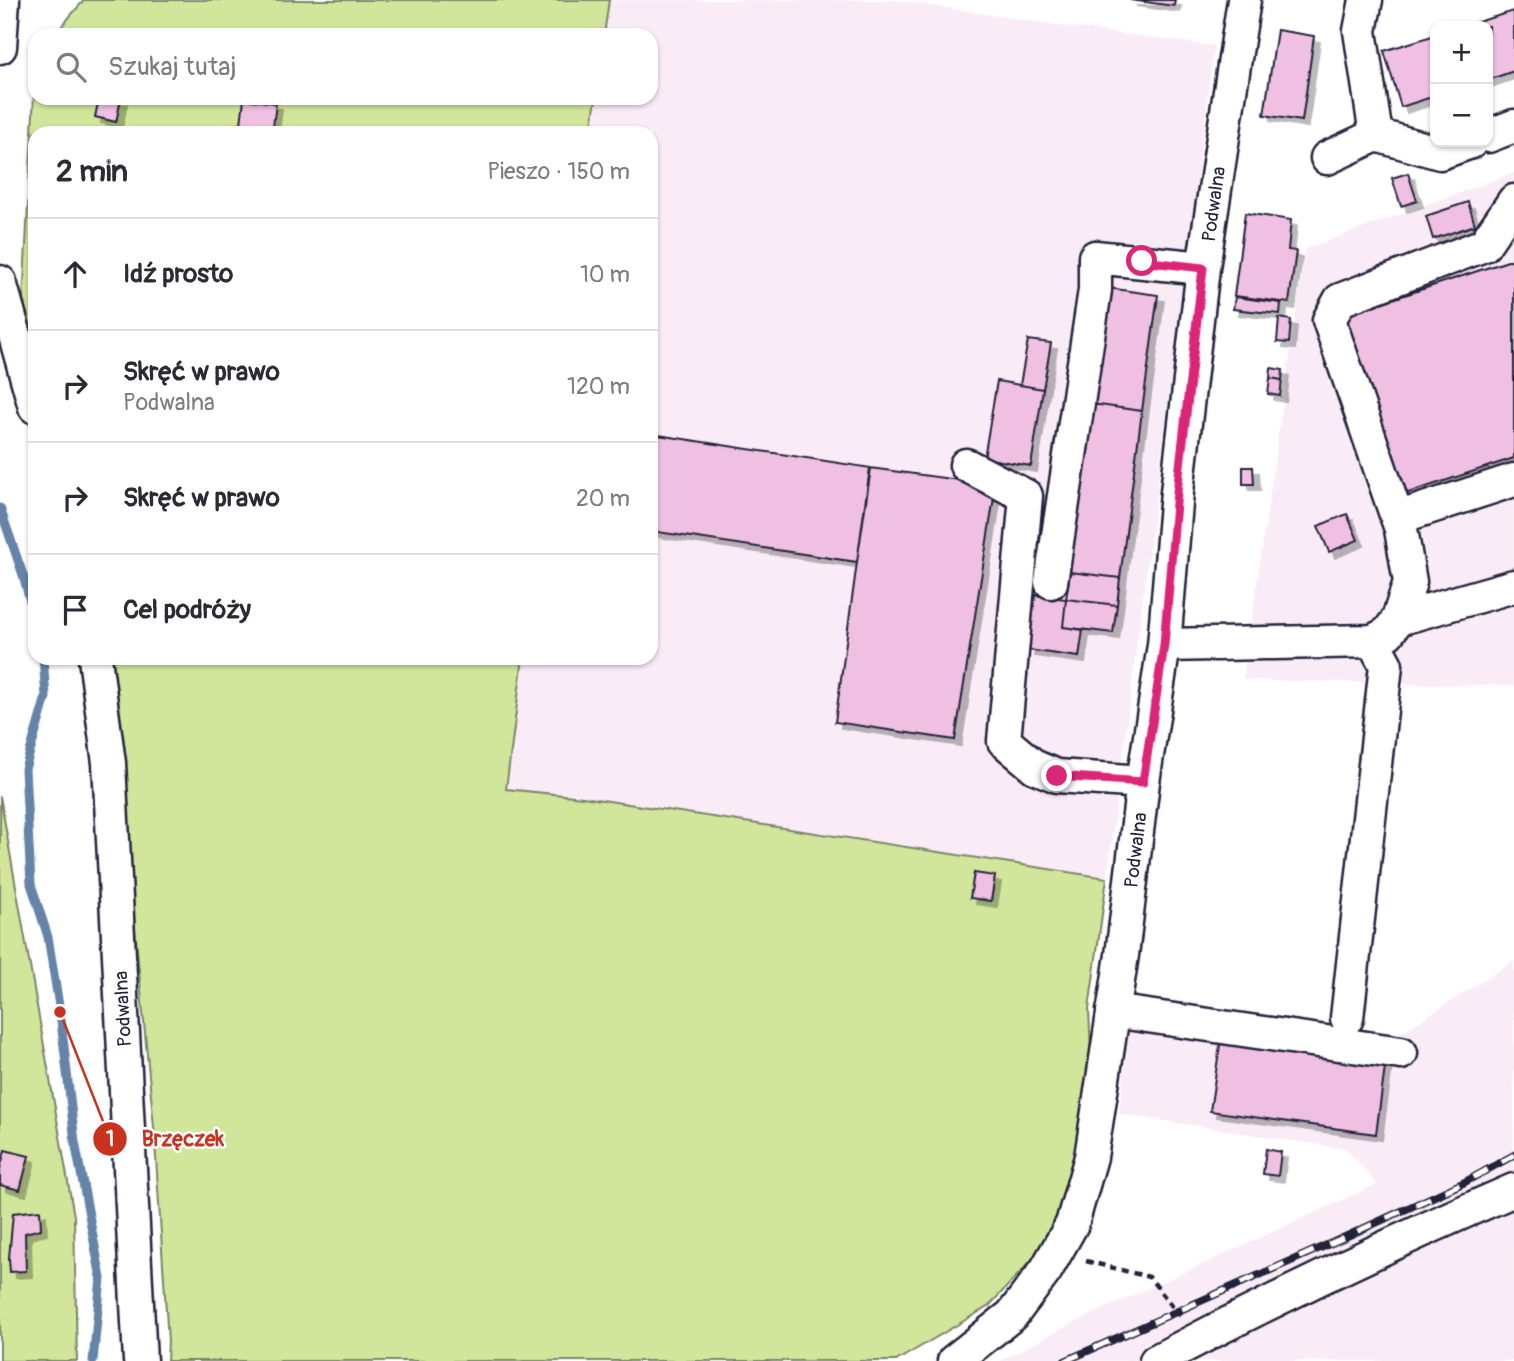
<!DOCTYPE html>
<html lang="pl">
<head>
<meta charset="utf-8">
<style>
	:root { --surface:#fff; --page:#f7f7f7; --text:#2b2b33; --muted:#7c7c81; --line:#e1e1e2 }
	body { margin:0; font-family:Pangolin,sans-serif; background:var(--page); color:var(--text) }
	.controls { position:absolute; right:21px; top:21px; display:grid; overflow:hidden; border-radius:14px; box-shadow:0 2px 5px #0004 }
	.controls button { width:63px; height:63px; display:grid; place-items:center; padding:0; border:0; border-bottom:2px solid var(--line); background:var(--surface); color:var(--text); font:35px sans-serif }
	.stop { position:absolute; width:21px; height:21px; margin:-16px; border:5px solid #db2777; border-radius:50%; background:#fff }
	.stop.end { background:#db2777; border-color:#fff; box-shadow:0 2px 7px #0008 }
	.list { margin:0; padding:0; list-style:none }
	h2 { display:flex; justify-content:space-between; align-items:center; height:91px; margin:0; padding:0 28px; font-size:30px }
	h2 small { font-size:23px; font-weight:400; color:var(--muted) }
	.list li { display:grid; grid-template-columns:46px 1fr auto; gap:21px; align-items:center; box-sizing:border-box; height:112px; padding:0 28px; border-top:2px solid var(--line) }
	.list b { display:block; font-size:26px; white-space:nowrap }
	.list p { margin:0; font-size:23px; white-space:nowrap; color:var(--muted) }
	.list em { font-size:23px; font-style:normal; color:var(--muted) }
	.icon { flex:none; width:38px; height:38px; fill:none; stroke:currentColor; stroke-width:2; stroke-linecap:round; stroke-linejoin:round }
	.map { position:relative; flex:none; width:1514px; height:1361px; overflow:hidden }
	.search { position:absolute; background:var(--surface); box-shadow:0 2px 5px #0004; left:28px; top:28px; width:630px; height:77px; display:flex; align-items:center; gap:18px; box-sizing:border-box; padding:0 24px; border-radius:21px; color:var(--muted); font-size:26px }
	.panel { position:absolute; background:var(--surface); box-shadow:0 2px 5px #0004; left:28px; top:126px; width:630px; height:539px; border-radius:21px }
	.map>svg:first-child { display:block }
	.built { fill:#faecf6 }
	.green { fill:#d1e69a; stroke:#7a846a; stroke-width:2 }
	.lines { fill:none; stroke-linecap:round; stroke-linejoin:round }
	.stream { stroke:#6584a7; stroke-width:9 }
	.building { fill:#f0c0e2; stroke:#22223b; stroke-width:2; filter:url(#shadow) }
	.minor-casing { stroke:#22223b; stroke-width:37 }
	.path { stroke:#22223b; stroke-width:4.5; stroke-dasharray:7 5; stroke-linecap:butt }
	.minor { stroke:#fff; stroke-width:32 }
	.rail-casing { stroke:#22223b; stroke-width:8 }
	.rail { stroke:#fff; stroke-width:5; stroke-dasharray:16; stroke-linecap:butt }
	.route { stroke:#db2777; stroke-width:9 }
	.labels { text-anchor:middle; stroke-width:5; stroke-linejoin:round; paint-order:stroke }
	.street-label { font-size:19px; fill:#22223b; stroke:#fff }
	.leader { fill:none; stroke:#c8321e; stroke-width:2.5 }
	.callout-dot { fill:#c8321e; stroke:#fff; stroke-width:2.5 }
	.mark-label { font-size:21px; text-anchor:middle; font-weight:bold; fill:#fff }
	.callout-label { font-size:21px; text-anchor:middle; font-weight:bold; fill:#c8321e; stroke:#fff; stroke-width:5; stroke-linejoin:round; paint-order:stroke }
</style>
</head>
<body>
<div class="map">
<svg width="1514" height="1361" viewBox="0 0 1514 1361">
	<defs>
		<filter id="shadow"><feDropShadow dx="6" dy="6" stdDeviation="0" flood-color="#0004"/></filter>
	</defs>
	<rect width="100%" height="100%" fill="#fff"/>
	<filter id="ink" filterUnits="userSpaceOnUse"><feTurbulence type="fractalNoise" baseFrequency=".0143" numOctaves="2"/><feDisplacementMap in="SourceGraphic" scale="14" xChannelSelector="R" yChannelSelector="G"/><feConvolveMatrix kernelMatrix="1 2 1 2 8 2 1 2 1" color-interpolation-filters="sRGB"/></filter>
	<g filter="url(#ink)">
		<path class="built" d="M609,0H896L1056,25L1214,46L1107,878L583,797L506,789L523,658H651V133H591L596,98H651V35H604Z
			M1514,173V686L1243,680L1305,249Z
			M1514,961V1361H1000L1069,1325L1377,1184L1346,1149L1119,1114L1133,1005L1393,1038Z"/>
		<path class="green" d="M84,0H609L604,35H54Z
			M35,75V98H596L591,133H35V358L23,301Z
			M109,658H523L506,789L583,797L1107,878L1089,1009L1094,1123L1052,1238L989,1306L896,1361H167L168,1341L154,1127Z
			M0,796L74,1216L77,1361H0Z"/>
		<g class="lines">
			<path class="stream" d="M0,508L23,575L35,619
				M43,658L46,697L25,769L31,884L48,937L60,1012L75,1142L101,1278L93,1361"/>
		</g>
		<path class="building" d="M1130,0H1175L1174,6Z
			M1514,11V71L1488,80V26H1464Z
			M1277,30L1314,36L1302,121L1264,115Z
			M1435,35V96L1401,107L1384,51Z
			M99,98L121,99L116,122L95,117Z
			M244,99L276,103L273,127L241,124Z
			M1408,173L1417,201L1401,206L1392,178Z
			M1468,202L1475,225L1433,239L1426,216Z
			M1245,213L1291,220L1288,250L1296,251L1289,303L1234,296Z
			M1514,259V458L1399,496L1341,316Z
			M1108,288L1158,295L1142,411L1092,404Z
			M1235,297L1281,303L1280,314L1233,309Z
			M1279,318L1291,320L1289,343L1277,342Z
			M1028,340L1051,343L1043,389L1020,385Z
			M1271,368L1283,370L1282,380L1270,378Z
			M1270,378L1282,380L1280,396L1268,394Z
			M997,381L1043,389L1031,466L984,458Z
			M1092,404L1142,411L1120,578L1070,572Z
			M658,435L871,468L857,562L651,531V483Z
			M1243,467H1253L1254,484H1243Z
			M870,468L996,485L955,740L835,722Z
			M1347,514L1358,540L1329,552L1318,526Z
			M1070,572L1120,578L1117,605L1066,599Z
			M1035,595L1066,599L1063,627L1083,630L1079,657L1028,650Z
			M1066,599L1117,605L1113,633L1063,627Z
			M974,873L995,876L991,901L970,898Z
			M1221,1038L1386,1060L1376,1134L1210,1111Z
			M1266,1149L1281,1152L1278,1176L1263,1174Z
			M5,1150L29,1156L20,1190L0,1185V1169Z
			M40,1210L41,1229L25,1233L26,1271L10,1272L9,1258L13,1213Z"/>
		<g class="lines">
			<defs>
				<path id="minor" d="M0,47L3,0
					M1376,135L1440,153L1471,142
					M1488,136L1514,126
					M1327,158L1376,135L1360,31L1366,0
					M0,282L35,407
					M966,465L1026,496L1004,741L1035,767L1057,776L1143,782
					M1397,518L1514,480
					M1051,582L1095,290V257L1203,268
					M1398,619L1514,586
					M1164,645L1373,641L1388,633L1398,619L1410,582L1401,529L1329,320L1340,300L1484,245L1514,201
					M95,658L109,763L140,1361
					M1113,1011L1401,1053
					M1347,1018L1386,665L1373,641
					M954,1361L1012,1315L1046,1270L1072,1224L1091,1157L1122,955L1143,782L1164,645L1177,492L1203,268L1244,0
					M1156,1361C1273,1299 1393,1242 1514,1190"/>
			</defs>
			<use href="#minor" class="minor-casing"/>
			<path class="path" d="M1086,1261L1149,1277L1180,1316"/>
			<use href="#minor" class="minor"/>
			<defs>
				<path id="rail" d="M1065,1361L1345,1237L1465,1182L1514,1155"/>
			</defs>
			<use href="#rail" class="rail-casing"/>
			<use href="#rail" class="rail"/>
		</g>
	</g>
	<g class="lines" filter="url(#ink)">
		<path class="route" d="M1057,776L1143,782L1164,645L1177,492L1203,268L1142,261"/>
	</g>
	<g class="labels">
		<g class="street-label">
			<text transform="translate(1213 204) rotate(-82)" y="7">Podwalna</text>
			<text transform="translate(1135 850) rotate(-83)" y="7">Podwalna</text>
			<text transform="translate(122 1009) rotate(-93)" y="7">Podwalna</text>
		</g>
	</g>
	<path class="leader" d="M60 1012L110 1139"/>
	<g class="callout-dot">
		<circle cx="60" cy="1012" r="7"/>
		<circle cx="110" cy="1139" r="18"/>
	</g>
	<g class="mark-label">
		<text x="110" y="1146">1</text>
	</g>
	<g class="callout-label">
		<text x="183" y="1146">Brzęczek</text>
	</g>
</svg>
<div class="controls">
<button>+</button>
<button>−</button>
</div>
<div class="stop" style="left:1142px;top:261px"></div>
<div class="stop end" style="left:1057px;top:776px"></div>
<div class="search"><svg class="icon" aria-label="search" viewBox="0 0 24 24"><circle cx="10" cy="10" r="6"/><path d="M15 15l6 6"/></svg>Szukaj tutaj</div>
<section class="panel">
<h2>2 min<small>Pieszo · 150 m</small></h2>
<ul class="list">
<li><svg class="icon" aria-label="ahead" viewBox="0 0 24 24"><path d="M12 20V5M6 11l6-6 6 6"/></svg><div><b>Idź prosto</b></div><em>10 m</em></li>
<li><svg class="icon" aria-label="right" viewBox="0 0 24 24"><path d="M7 20v-9h11M14 6l5 5-5 5"/></svg><div><b>Skręć w prawo</b><p>Podwalna</p></div><em>120 m</em></li>
<li><svg class="icon" aria-label="right" viewBox="0 0 24 24"><path d="M7 20v-9h11M14 6l5 5-5 5"/></svg><div><b>Skręć w prawo</b></div><em>20 m</em></li>
<li><svg class="icon" aria-label="arrive" viewBox="0 0 24 24"><path d="M6 21V4h12l-3 4 3 4H6"/></svg><div><b>Cel podróży</b></div></li>
</ul>
</section>
</div>
</body>
</html>
